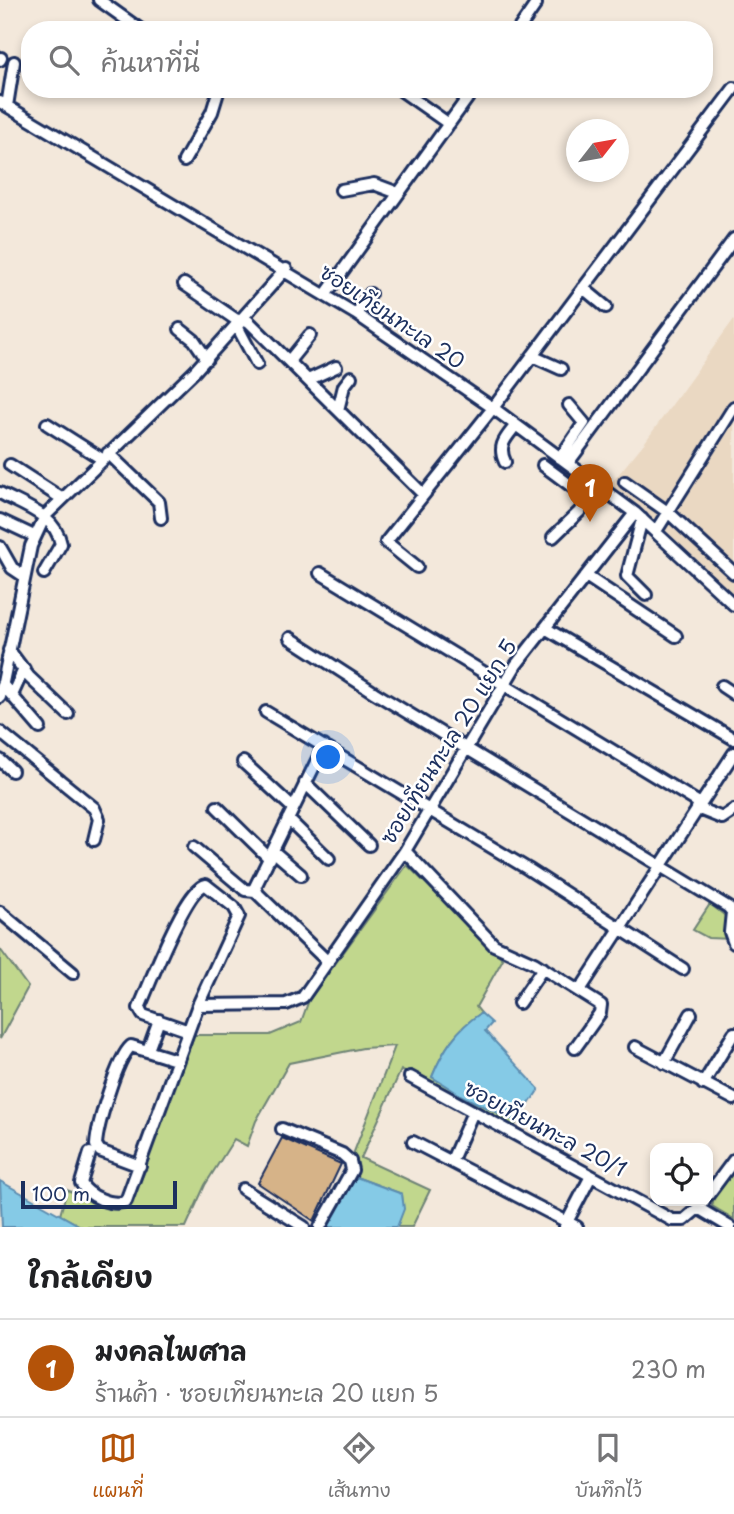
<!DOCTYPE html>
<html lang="th">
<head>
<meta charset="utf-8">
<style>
	:root { --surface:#fff; --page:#f6f6f6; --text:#202124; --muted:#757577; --line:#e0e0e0; --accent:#b45309 }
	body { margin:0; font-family:"Playpen Sans","Playpen Sans Thai",sans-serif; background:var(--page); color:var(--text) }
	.controls { position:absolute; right:21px; bottom:21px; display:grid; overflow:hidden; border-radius:14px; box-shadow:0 4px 10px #0003 }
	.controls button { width:63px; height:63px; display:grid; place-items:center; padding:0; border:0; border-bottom:2px solid var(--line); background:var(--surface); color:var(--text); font:35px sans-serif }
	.compass { position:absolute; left:566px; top:119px; width:63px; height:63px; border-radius:50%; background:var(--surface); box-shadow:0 4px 10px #0003; rotate:59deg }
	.scale { position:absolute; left:21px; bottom:18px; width:156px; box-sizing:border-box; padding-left:7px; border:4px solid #1b2f5e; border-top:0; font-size:19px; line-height:24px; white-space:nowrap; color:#1b2f5e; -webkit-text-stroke:5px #fff; paint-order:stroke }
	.you { position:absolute; left:329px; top:758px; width:24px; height:24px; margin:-18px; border:5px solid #fff; border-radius:50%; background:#1a73e8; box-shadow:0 0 0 10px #1a73e833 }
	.badge { display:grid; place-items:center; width:46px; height:46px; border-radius:50%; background:var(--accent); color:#fff; font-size:23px; font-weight:700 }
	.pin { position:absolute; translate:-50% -58px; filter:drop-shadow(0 2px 4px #0008) }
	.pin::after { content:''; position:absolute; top:37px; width:24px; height:21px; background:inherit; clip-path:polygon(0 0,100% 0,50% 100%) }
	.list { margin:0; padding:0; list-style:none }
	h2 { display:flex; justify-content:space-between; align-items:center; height:91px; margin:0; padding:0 28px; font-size:30px }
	h2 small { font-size:23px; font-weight:400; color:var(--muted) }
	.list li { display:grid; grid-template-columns:46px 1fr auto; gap:21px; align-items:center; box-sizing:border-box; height:98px; padding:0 28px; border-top:2px solid var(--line) }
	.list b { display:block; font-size:26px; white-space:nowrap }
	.list p { margin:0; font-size:23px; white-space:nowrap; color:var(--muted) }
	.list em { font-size:23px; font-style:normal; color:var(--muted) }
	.icon { flex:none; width:38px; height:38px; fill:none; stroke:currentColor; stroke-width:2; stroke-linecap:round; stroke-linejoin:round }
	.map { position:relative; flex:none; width:734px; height:1227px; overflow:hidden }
	.search { position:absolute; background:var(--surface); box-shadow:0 4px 10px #0003; left:21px; right:21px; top:21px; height:77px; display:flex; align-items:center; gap:18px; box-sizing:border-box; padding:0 24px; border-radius:28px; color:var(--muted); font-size:26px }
	.sheet { height:189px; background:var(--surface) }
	nav { display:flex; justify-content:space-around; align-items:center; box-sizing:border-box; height:98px; border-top:2px solid var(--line); background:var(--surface); font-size:19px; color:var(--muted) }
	nav a { display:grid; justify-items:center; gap:4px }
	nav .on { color:var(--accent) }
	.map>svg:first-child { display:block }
	.built { fill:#ead8c2 }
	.green { fill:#c1d78d; stroke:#6e8376; stroke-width:2 }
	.water { fill:#85cae6; stroke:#5b8cb0; stroke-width:2 }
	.building { fill:#d6b388; stroke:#1b2f5e; stroke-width:2 }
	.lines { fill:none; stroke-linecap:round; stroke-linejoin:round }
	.minor-casing { stroke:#1b2f5e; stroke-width:16 }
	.minor { stroke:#fff; stroke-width:10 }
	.labels { text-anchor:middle; stroke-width:5; stroke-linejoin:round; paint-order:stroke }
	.street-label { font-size:21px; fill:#1b2f5e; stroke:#fff }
</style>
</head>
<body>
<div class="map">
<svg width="734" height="1227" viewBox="0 0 734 1227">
	<rect width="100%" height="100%" fill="#f3e8db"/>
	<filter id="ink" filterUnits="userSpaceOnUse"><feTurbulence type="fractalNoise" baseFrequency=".0143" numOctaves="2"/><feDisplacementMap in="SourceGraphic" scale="14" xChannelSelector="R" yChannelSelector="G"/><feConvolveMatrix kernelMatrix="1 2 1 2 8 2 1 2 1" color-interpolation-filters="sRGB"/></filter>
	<g filter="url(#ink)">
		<path class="built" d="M734,319V600L608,487L645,442Z"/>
		<path class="green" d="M407,865L503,959L476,1007L481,1013C456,1029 443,1050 432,1077L517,1122L513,1128L401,1070L361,1158L430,1190L412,1227H397L403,1209L402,1194L356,1177L354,1152L395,1046L363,1048L289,1063L256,1121L247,1146L234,1139L205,1185L186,1227H82L60,1215L67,1190L117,1209L130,1203L144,1173L188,1035H270L301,1022L309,1000Z
			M710,904L728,918L732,939L708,938L693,930Z
			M0,949L28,987L0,1039Z
			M734,1169V1219L712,1206L715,1193Z"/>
		<path class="water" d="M481,1013L492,1023L485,1031L539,1089L517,1122L462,1096L432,1077C443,1050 456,1029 481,1013Z
			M356,1177L402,1194L404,1209L397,1227H327Z
			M0,1181L82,1227H2Z"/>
		<path class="building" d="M282,1138L341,1164L314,1221L258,1183Z"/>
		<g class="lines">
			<defs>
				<path id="minor" d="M99,0L141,30
					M518,30L536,4
					M0,60L1,58
					M402,91L449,124
					M0,102L356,314L493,408L635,513L734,605
					M7,106L14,62
					M184,161L212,112L219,89
					M341,190L374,184L398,193
					M184,284L241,323
					M583,288L606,307
					M326,294L474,89
					M356,314L370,294
					M245,318L423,494
					M237,326L257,364
					M180,329L194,340L207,359
					M532,356L561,369
					M289,361L310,335
					M308,380L336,367
					M338,410L344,386L351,377
					M47,424L102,459
					M108,453L159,502L161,518
					M560,458L584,423L569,405
					M505,462C497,445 506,438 516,425
					M568,463L734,239
					M10,465L61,498
					M543,465L590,500
					M625,482L669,513L734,573
					M0,493C23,506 55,514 61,544L44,573
					M642,519L627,576L646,595
					M0,520L34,536
					M656,531L734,407
					M553,537L579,512L600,486
					M0,547L12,568L24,576
					M417,567L386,542L493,408L734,88
					M320,573L699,803
					M586,576L676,636
					M545,628L734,739
					M290,638L375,693L728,907L732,912L730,932L734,943
					M9,650L29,677L68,714
					M2,684L40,728
					M722,686L734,694
					M13,693L24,669
					M0,697L31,546L45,516L195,371L286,269
					M266,712L528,869L683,969
					M0,732L94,808L99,819L94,840
					M324,746L255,887L258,894L328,962
					M0,760L12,771
					M243,762L293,808
					M305,783L369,845
					M217,807L270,859
					M697,808L722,818L734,810
					M288,819L329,859
					M194,847L245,890L255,891
					M273,851L301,875
					M405,851L494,945L534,963L601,1005L600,1013L575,1048
					M0,912L73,973
					M580,990L734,753
					M519,1003L543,968
					M186,1030L143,1015L139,1008C149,986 186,887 206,885L234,907L239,916L198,1005
					M635,1047L734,1099
					M148,1050L159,1020
					M664,1063L691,1014
					M410,1077L672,1220H684L698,1208
					M703,1084L734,1033
					M282,1129L342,1154L350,1161L352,1170L320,1227
					M413,1142L577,1227
					M90,1153L81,1183C88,1196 112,1207 126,1201L198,1005L286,1004L303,997L405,851L516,665L635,513
					M452,1160L473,1112
					M140,1166L100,1151L96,1145C97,1126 117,1058 131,1046L176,1060
					M243,1189L304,1227
					M708,1195L734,1160
					M704,1201L698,1208L730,1227
					M565,1226L591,1176"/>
			</defs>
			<use href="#minor" class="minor-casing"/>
			<use href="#minor" class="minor"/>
		</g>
	</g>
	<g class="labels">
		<g class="street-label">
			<text transform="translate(392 317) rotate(34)" y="7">ซอยเทียนทะเล 20</text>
			<text transform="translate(449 742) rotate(-58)" y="7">ซอยเทียนทะเล 20 แยก 5</text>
			<text transform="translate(545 1129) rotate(28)" y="7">ซอยเทียนทะล 20/1</text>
		</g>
	</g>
</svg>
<div class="controls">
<button><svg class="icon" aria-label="locate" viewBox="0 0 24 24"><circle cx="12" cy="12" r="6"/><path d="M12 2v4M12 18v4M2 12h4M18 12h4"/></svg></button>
</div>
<svg class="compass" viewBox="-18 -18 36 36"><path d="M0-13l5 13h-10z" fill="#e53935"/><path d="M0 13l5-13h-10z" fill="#757577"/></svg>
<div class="scale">100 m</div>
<div class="you"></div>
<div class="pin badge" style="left:590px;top:522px">1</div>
<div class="search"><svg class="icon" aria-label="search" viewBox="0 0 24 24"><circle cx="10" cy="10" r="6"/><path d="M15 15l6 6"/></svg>ค้นหาที่นี่</div>
</div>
<section class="sheet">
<h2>ใกล้เคียง<small></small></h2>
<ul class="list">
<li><span class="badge">1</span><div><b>มงคลไพศาล</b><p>ร้านค้า · ซอยเทียนทะเล 20 แยก 5</p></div><em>230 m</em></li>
</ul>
</section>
<nav>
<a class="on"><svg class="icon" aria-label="map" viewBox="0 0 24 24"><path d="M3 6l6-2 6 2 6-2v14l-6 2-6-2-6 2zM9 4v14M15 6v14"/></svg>แผนที่</a>
<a><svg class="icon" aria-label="directions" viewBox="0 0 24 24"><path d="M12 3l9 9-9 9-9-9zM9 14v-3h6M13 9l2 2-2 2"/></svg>เส้นทาง</a>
<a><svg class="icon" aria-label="saved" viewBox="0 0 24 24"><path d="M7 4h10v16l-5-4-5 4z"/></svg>บันทึกไว้</a>
</nav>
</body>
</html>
